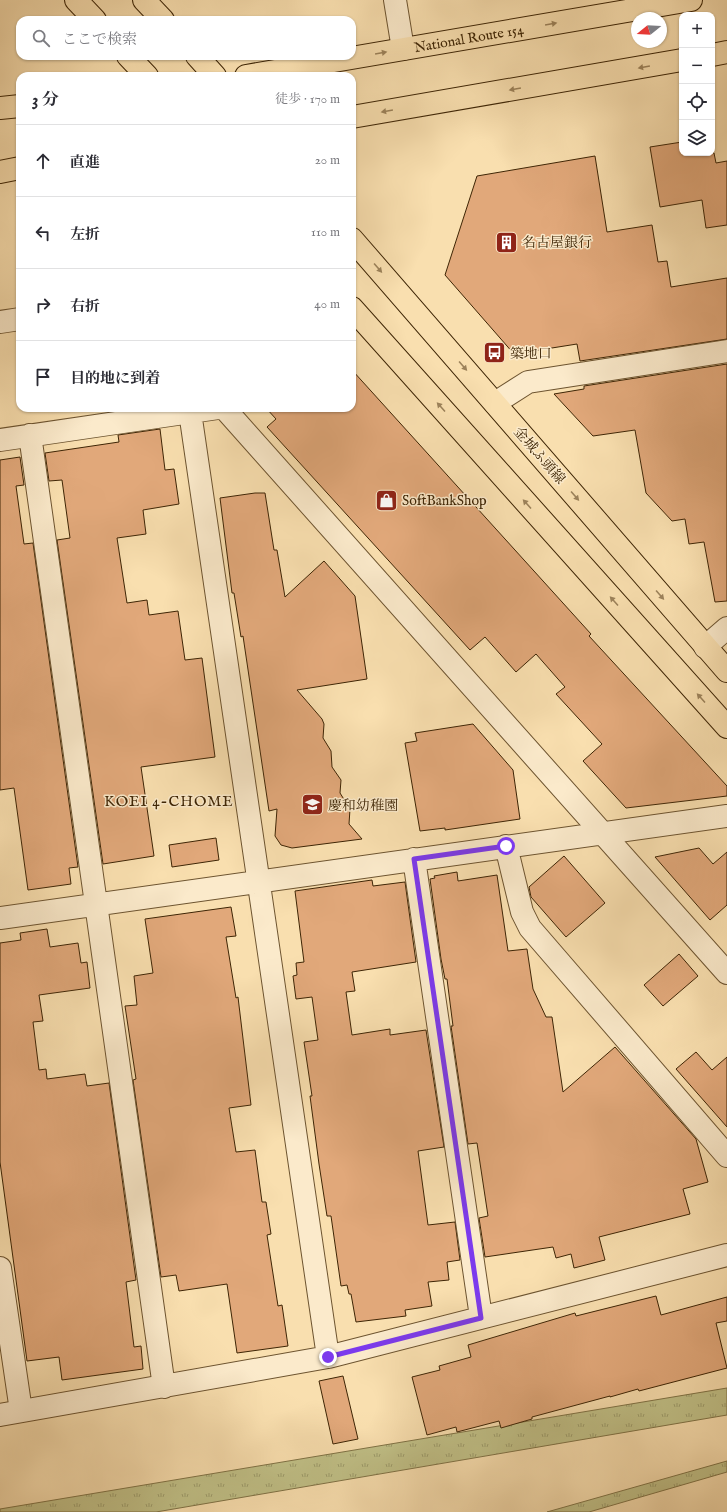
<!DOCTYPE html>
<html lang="ja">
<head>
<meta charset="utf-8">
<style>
	:root { --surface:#fff; --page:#f7f7f7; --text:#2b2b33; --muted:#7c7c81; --line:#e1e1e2 }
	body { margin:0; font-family:"IM FELL English","Noto Serif JP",serif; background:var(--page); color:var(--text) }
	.controls { position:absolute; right:12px; top:12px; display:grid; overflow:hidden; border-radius:8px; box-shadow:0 1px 3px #0004 }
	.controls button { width:36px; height:36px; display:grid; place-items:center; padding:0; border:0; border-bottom:1px solid var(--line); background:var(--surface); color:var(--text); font:20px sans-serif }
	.compass { position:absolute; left:631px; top:12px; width:36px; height:36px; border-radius:50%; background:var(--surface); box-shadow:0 1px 3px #0004; rotate:252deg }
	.stop { position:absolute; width:12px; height:12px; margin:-9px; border:3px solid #7c3aed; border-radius:50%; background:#fff }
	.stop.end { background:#7c3aed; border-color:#fff; box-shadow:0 1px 4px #0008 }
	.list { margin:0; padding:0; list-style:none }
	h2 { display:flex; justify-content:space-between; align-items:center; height:52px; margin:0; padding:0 16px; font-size:17px }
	h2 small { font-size:13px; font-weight:400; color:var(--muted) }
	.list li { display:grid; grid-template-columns:26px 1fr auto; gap:12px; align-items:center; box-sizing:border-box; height:72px; padding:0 16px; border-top:1px solid var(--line) }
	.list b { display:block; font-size:15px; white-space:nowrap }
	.list em { font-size:13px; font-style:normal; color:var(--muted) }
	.icon { flex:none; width:22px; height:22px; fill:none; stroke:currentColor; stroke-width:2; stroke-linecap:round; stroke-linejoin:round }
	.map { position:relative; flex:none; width:727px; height:1512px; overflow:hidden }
	.search { position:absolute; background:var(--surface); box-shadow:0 1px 3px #0004; left:16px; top:16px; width:340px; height:44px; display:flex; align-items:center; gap:10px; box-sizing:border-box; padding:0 14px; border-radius:12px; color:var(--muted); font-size:15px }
	.panel { position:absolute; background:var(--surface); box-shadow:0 1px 3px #0004; left:16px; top:72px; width:340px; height:340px; border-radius:12px }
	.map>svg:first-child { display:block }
	.grass { fill:url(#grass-tufts); stroke:#807346 }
	.building { fill:#e1a87a; stroke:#3e2505 }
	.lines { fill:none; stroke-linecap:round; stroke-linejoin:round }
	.minor-casing { stroke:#6d5430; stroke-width:24 }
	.major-casing { stroke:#3e2505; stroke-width:24 }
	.highway-casing { stroke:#3e2505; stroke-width:24 }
	.minor { stroke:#fbeacb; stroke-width:22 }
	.major { stroke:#f9dfaf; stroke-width:22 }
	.highway { stroke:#f9dfaf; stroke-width:22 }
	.oneway { fill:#9c825a }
	.route { stroke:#7c3aed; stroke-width:5 }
	.labels { text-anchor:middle; stroke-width:3; stroke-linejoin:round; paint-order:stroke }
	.street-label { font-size:14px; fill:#3e2505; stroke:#fbeacb }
	.poi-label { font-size:14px; fill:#3e2505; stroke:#fbeacb; text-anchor:start }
	.neighbourhood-label { font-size:15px; letter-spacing:1px; fill:#3e2505; stroke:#fbeacb }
</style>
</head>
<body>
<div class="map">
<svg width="727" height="1512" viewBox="0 0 727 1512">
	<defs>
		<pattern id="grass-tufts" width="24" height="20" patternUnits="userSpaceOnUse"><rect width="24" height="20" fill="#c1c188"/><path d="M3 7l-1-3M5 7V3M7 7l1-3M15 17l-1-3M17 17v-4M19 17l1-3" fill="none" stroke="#9e9d6d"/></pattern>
	</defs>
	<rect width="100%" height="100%" fill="#f9dfaf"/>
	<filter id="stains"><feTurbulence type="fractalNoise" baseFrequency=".005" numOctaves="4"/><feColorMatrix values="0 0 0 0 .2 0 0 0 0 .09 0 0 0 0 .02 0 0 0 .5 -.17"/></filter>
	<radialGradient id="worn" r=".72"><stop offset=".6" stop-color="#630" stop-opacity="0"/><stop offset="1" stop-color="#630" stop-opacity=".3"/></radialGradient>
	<path class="grass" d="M727,1388V1415L156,1512H0V1509Z
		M727,1461V1472L589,1512H547Z"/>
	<path class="building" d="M682,142V153H714L716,163L727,161V225L706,228L702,200L660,207L650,147Z
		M595,156L607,232L652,225L658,262L667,261L671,287L727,278V339L580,361L577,344L514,354L445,275L477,176Z
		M727,364V601L715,602L704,542L689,544L685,519L672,521L646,493L635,430L593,436L554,394L584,389V386Z
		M352,370L591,634L589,636L727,786V796L626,808L583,761L602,744L556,694L565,687L536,654L516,672L485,637L470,650L267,427L276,419L266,408H352Z
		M160,429L165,470L174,469L179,504L143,510L146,534L117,538L127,603L147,600L149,615L178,611L185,660L202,658L215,757L141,767L154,856L103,864L57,540L70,538L62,480L49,481L45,453L119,442L118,435Z
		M20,457L24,485L16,486L24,544L33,543L78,867L69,868L71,884L28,890L14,788L0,790V460Z
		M255,493H265L274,550H277L285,597L324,561L355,596L367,679L297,690L322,719L324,724L323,738L331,751L332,767L341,780L340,793L350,809L349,824L362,839L292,848L281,845L275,836L277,809L269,811L243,636L241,637L234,593H232L220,498Z
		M473,724L513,770L520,819L445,830V828L420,831L405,743L417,741L415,733Z
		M216,838L219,860L172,867L169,845Z
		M699,848L713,864L727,852V905L710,920L655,857Z
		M564,856L605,903L566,937L531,897L529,887Z
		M457,872L458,881L497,875L508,951L527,949L533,989L546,1017H552L563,1092L615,1047L696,1139L708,1182L683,1189L690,1214L599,1237L605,1260L574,1268L571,1254L556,1258L553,1247L485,1257L479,1218L488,1216L477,1143L468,1144L451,1026H453L447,979H445L441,959L430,879L435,878L434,876Z
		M372,880L373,886L405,882L416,962L352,972L355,991L346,992L352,1035L390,1029V1035L426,1030L444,1147L418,1151L428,1225L455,1222L460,1260L447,1262L449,1280L428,1282L432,1306L405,1310L406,1316L356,1322L351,1294H349L347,1285L341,1286L331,1216H327L319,1164L310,1096H312L304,1042L318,1040L312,997L296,999L293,976L297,975L296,963L304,962L295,891Z
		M231,907L236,936L226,937L236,998L238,997L251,1105L229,1108L236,1152L255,1150L262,1202H266L271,1234L267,1235L278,1306L282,1305L288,1346L237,1353L227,1284L179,1291L176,1275L161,1277L133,1080L136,1079L125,1006L137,1005L134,976L153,973L145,919Z
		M47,929L50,947L78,943L81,963L87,962L90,988L39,995L43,1021L33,1022L39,1070L46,1069L47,1079L85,1074L87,1086L109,1083L136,1280L126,1282L134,1347L141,1346L143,1369L62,1380L59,1357L27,1361L0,1162V943L21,940L20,933Z
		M679,954L698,976L663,1006L644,985Z
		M696,1052L712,1070L727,1057V1127L676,1069Z
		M656,1296L661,1315L727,1297V1321L716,1323L727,1368L639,1391L638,1389L610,1397V1396L532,1417V1419L501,1428L499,1421L457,1432L456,1427L427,1435L412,1377L440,1370L439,1366L471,1357L468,1345L575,1313L576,1316Z
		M343,1376L358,1439L333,1444L319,1381Z"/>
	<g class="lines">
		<defs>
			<path id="minor" d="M395,0L403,49
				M0,322L20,319
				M495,403L528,382L727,351
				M224,408L727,973
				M190,412L328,1357
				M30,435L164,1387
				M0,440L218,408
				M705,647L727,628
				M506,846L522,912L530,928L727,1156
				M414,859L481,1317
				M0,918L727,816
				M0,1268L21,1411
				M0,1415L328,1357L727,1255"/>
			<path id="major" d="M0,108L20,106
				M0,172L20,168
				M352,239L727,671
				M352,308L727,727"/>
			<g id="highway">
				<path d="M76,0L95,20"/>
				<path d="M144,0L163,20"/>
				<path d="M712,55L727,52"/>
				<path d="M128,56L147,76"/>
				<path d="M197,56L215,76"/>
				<path id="s1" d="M246,76L691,0"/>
				<path d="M352,117L682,60"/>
			</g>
		</defs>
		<use href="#minor" class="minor-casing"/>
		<use href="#major" class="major-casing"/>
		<use href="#highway" class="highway-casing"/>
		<use href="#minor" class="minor"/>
		<use href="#major" class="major"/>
		<use href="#highway" class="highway"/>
	</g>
	<defs><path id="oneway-solid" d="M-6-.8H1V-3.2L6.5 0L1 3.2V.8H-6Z"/></defs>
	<g class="oneway">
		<use href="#oneway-solid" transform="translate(551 24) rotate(-10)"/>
		<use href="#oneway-solid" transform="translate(381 53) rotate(-10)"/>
		<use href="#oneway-solid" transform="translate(644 67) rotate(170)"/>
		<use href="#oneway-solid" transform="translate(515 89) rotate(170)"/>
		<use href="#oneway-solid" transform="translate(387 111) rotate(170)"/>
		<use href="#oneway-solid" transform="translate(378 268) rotate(49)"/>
		<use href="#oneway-solid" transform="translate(463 366) rotate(49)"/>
		<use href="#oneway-solid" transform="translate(441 407) rotate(-132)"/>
		<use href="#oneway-solid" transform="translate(575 496) rotate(49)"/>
		<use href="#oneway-solid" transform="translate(527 504) rotate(-132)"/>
		<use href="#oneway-solid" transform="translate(660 595) rotate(49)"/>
		<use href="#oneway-solid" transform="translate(614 601) rotate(-132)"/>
		<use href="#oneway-solid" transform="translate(701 698) rotate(-132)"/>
	</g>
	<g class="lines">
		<path class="route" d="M328,1357L481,1318L414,859L506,846"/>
	</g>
	<defs>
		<symbol id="building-square" viewBox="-11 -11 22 22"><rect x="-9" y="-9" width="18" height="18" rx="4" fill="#8f2418" stroke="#fbeacb"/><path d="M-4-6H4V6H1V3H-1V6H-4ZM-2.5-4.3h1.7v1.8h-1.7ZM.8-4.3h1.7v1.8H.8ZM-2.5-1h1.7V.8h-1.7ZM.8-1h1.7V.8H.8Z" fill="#fff"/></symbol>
		<symbol id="bus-square" viewBox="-11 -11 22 22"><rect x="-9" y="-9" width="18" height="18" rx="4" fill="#8f2418" stroke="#fbeacb"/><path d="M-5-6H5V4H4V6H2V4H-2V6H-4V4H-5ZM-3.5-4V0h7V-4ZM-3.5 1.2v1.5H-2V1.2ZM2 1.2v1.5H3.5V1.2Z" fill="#fff"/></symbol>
		<symbol id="shop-square" viewBox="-11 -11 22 22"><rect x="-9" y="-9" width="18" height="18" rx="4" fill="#8f2418" stroke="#fbeacb"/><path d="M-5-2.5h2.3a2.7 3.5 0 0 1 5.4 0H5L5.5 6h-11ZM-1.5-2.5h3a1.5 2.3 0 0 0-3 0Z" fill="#fff"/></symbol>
		<symbol id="school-square" viewBox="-11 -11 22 22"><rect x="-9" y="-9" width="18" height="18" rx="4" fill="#8f2418" stroke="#fbeacb"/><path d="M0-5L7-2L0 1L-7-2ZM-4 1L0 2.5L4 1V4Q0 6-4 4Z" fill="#fff"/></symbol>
	</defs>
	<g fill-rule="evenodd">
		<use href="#building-square" x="494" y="230" width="25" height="25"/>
		<use href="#bus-square" x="482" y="340" width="25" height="25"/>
		<use href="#shop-square" x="374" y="488" width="25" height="25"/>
		<use href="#school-square" x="300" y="792" width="25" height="25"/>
	</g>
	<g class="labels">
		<g class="street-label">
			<text dy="5" stroke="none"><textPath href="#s1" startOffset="226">National Route 154</textPath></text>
			<text transform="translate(540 455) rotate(49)" y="5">金城ふ頭線</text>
		</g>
		<g class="poi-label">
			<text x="522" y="247">名古屋銀行</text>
			<text x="510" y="358">築地口</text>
			<text x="402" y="505">SoftBankShop</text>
			<text x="328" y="810">慶和幼稚園</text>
		</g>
		<g class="neighbourhood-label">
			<text x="169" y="806">KOEI 4-CHOME</text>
		</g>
	</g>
	<rect width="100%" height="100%" filter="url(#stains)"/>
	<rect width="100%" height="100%" fill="url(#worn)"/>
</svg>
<div class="controls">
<button>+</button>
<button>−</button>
<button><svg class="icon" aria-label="locate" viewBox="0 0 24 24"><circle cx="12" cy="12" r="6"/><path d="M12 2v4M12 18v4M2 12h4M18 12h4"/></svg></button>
<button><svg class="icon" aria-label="layers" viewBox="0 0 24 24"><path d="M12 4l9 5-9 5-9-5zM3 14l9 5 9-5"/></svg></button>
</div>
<svg class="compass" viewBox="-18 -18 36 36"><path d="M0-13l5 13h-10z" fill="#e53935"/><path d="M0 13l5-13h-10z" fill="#7c7c81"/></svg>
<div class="stop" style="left:506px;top:846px"></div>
<div class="stop end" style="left:328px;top:1357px"></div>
<div class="search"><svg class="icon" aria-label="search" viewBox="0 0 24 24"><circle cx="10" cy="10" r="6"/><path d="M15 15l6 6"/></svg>ここで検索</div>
<section class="panel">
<h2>3 分<small>徒歩 · 170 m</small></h2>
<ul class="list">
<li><svg class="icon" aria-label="ahead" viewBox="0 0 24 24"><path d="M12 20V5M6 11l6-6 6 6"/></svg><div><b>直進</b></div><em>20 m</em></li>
<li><svg class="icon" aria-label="left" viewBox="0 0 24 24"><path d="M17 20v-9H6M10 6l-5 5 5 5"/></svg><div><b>左折</b></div><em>110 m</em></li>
<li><svg class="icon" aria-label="right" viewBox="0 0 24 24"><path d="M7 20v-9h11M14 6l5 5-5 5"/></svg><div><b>右折</b></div><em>40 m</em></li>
<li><svg class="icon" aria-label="arrive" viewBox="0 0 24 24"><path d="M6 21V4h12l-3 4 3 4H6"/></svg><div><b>目的地に到着</b></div></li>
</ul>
</section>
</div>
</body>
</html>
